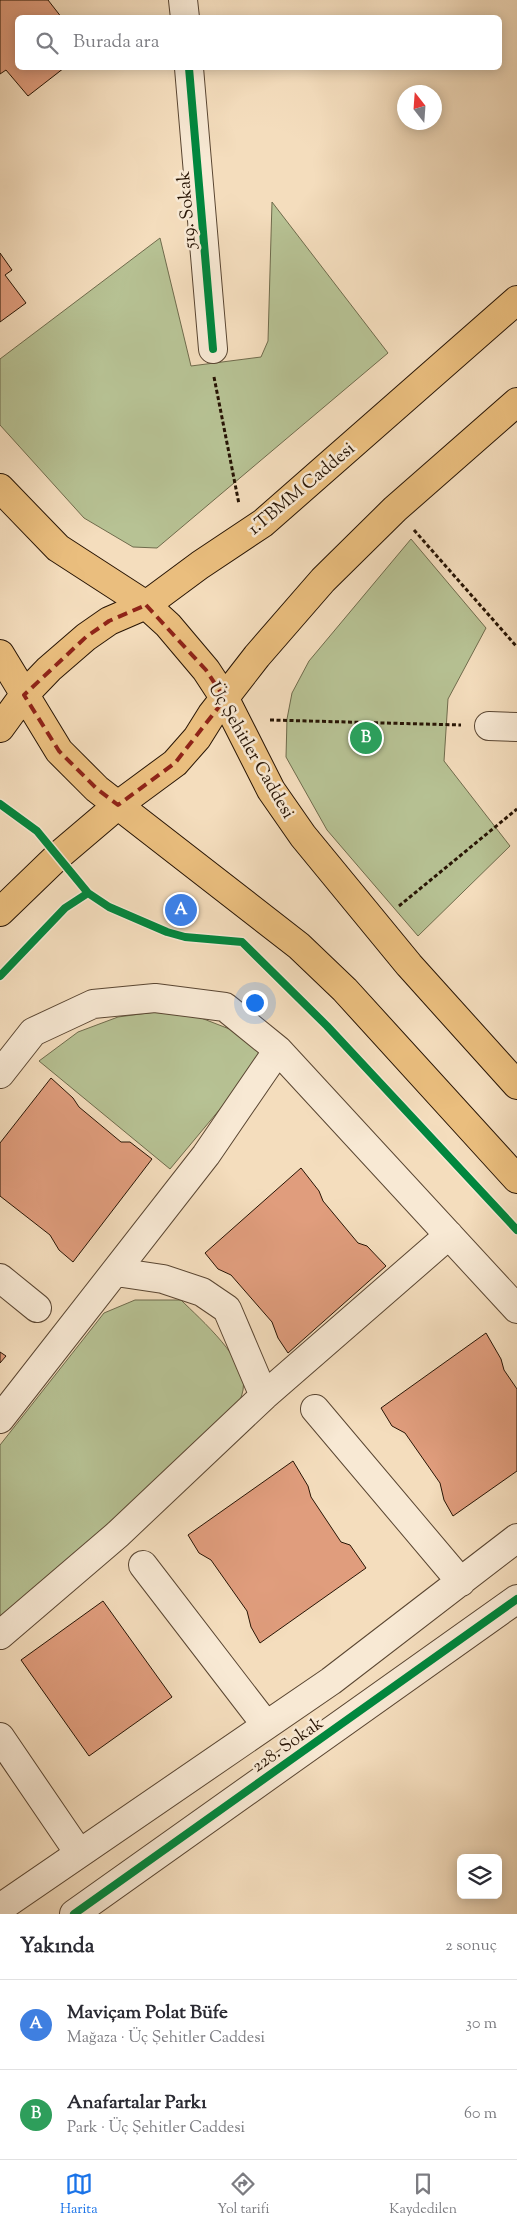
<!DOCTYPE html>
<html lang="tr">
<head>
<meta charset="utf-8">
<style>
	:root { --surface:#fff; --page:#f2f2f3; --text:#2b2b33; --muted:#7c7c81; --line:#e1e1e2; --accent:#1a73e8 }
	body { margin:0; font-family:"Sorts Mill Goudy",serif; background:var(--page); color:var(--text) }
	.controls { position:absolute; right:15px; bottom:15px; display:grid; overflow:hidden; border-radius:8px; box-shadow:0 2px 12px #0003 }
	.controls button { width:45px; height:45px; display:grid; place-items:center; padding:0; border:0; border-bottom:1px solid var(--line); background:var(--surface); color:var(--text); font:25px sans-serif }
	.compass { position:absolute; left:397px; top:85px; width:45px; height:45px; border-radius:50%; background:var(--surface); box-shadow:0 2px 12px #0003; rotate:343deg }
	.you { position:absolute; left:254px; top:1002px; width:18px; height:18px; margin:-12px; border:4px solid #fff; border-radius:50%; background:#1a73e8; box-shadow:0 0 0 8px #1a73e833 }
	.badge { display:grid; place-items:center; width:32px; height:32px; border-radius:50%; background:var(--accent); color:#fff; font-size:16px; font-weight:700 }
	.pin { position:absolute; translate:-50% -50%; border:2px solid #fff; box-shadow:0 1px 5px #0006 }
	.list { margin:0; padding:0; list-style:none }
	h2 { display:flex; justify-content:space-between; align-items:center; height:65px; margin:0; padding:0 20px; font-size:21px }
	h2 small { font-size:16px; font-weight:400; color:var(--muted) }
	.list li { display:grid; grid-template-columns:32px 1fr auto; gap:15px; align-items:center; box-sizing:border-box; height:90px; padding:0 20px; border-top:1px solid var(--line) }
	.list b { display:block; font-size:19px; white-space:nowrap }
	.list p { margin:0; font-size:16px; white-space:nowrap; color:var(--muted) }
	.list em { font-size:16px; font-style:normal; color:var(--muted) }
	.icon { flex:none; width:28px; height:28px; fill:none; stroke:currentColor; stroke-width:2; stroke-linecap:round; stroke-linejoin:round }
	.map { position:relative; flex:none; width:517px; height:1914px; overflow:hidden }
	.search { position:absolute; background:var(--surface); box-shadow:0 2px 12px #0003; left:15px; right:15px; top:15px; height:55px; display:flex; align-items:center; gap:12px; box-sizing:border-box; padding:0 18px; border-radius:8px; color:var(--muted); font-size:19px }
	.sheet { height:245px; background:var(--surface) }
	nav { display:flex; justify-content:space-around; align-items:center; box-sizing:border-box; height:70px; border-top:1px solid var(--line); background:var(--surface); font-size:14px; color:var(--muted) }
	nav a { display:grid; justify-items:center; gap:2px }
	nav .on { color:var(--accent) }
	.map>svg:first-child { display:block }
	.green { fill:#b7c294; stroke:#6f6b4c }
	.building { fill:#e09d7d; stroke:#271404 }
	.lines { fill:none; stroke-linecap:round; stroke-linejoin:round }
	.minor-casing { stroke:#5a4632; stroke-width:30 }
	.major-casing { stroke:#271404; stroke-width:30 }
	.path { stroke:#271404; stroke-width:3; stroke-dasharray:4 2.5; stroke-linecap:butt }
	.minor { stroke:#f8e9d4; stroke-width:28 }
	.major { stroke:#eabe7e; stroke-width:28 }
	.cycleway-casing { stroke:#f8e9d4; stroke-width:11 }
	.cycleway { stroke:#00873e; stroke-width:8 }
	.marked { fill:none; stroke:#8f2418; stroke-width:4; stroke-dasharray:10 6; stroke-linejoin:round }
	.labels { text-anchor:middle; stroke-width:5; stroke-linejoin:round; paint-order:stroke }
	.street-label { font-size:18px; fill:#271404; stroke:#f8e9d4 }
</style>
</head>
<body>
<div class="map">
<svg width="517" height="1914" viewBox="0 0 517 1914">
	<rect width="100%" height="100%" fill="#f4ddbd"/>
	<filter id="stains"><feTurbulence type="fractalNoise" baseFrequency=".004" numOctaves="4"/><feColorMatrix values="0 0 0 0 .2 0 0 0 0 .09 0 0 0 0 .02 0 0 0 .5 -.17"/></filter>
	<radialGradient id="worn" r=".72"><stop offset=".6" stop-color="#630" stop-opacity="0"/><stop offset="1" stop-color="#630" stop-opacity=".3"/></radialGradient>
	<path class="green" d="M272,202L388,353L157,548L133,547L84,518L0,425V359L160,238L191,366L261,357L268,341Z
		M411,539L486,628L448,699L444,761L510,846L418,936L327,830L286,757L287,719L292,693L309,661Z
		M178,1009L232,1030L265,1055L170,1169L39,1061L78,1032L118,1017Z
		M135,1300H181C200,1319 249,1361 243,1390C241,1401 234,1413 230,1423L0,1620V1445L104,1313Z"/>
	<path class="building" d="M0,0H48L62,18H18V68H64L28,96L6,70L0,74Z
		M0,253L12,270L5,275L26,303L0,322Z
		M51,1078L73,1098L79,1107L121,1142H130L152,1159L73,1262L59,1250L50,1235L0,1196V1143Z
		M301,1168L319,1191L323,1201L358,1243L367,1246L386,1266L288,1353L278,1338L272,1322L231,1275L218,1269L205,1253Z
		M486,1333L501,1359L504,1370L517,1389V1471L453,1516L444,1500L440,1483L405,1433L392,1426L381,1408Z
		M0,1352L6,1356L0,1363Z
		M293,1461L308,1486L311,1497L341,1542L350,1545L366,1568L260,1643L251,1627L247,1611L211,1560L199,1553L188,1535Z
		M103,1601L172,1697L89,1756L21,1660Z"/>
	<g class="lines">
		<defs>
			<path id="minor" d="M183,0L185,18
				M189,68L213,349
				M489,726L517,727
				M0,1074L33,1032L93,1004L155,998L225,1007L278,1050L517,1309
				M116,1272L163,1279L202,1292L227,1309L264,1396
				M0,1278L37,1308
				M315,1409L461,1582
				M0,1419L206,1155L278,1050
				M143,1565L266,1725
				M0,1635L118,1534L264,1396L449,1235
				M0,1737L79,1853
				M0,1908L331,1681L517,1538
				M74,1914L517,1599"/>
			<path id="major" d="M0,488L58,548L146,605L168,625L206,670L225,699L271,790L303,836L409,965L517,1085
				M0,654L59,751L97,789L299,946L345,990L517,1179
				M0,728L24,695L49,669L86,637L109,621L146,605L200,565L263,523L517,300
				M0,912L58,856L118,805L175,763L197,738L212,714L257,656L323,580L395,509L517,402"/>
		</defs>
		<use href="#minor" class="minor-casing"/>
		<use href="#major" class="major-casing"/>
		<path class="path" d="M214,377L239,504
			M414,530L517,647
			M270,720L461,725
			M399,906L517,809"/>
		<use href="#minor" class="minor"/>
		<use href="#major" class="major"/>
		<defs>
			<path id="cycleway" d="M189,68L213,349
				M0,804L37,831L88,893L109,907L167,932L185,937L242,942L327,1026L517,1230
				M0,976L65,908L88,893
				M74,1914L517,1599"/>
		</defs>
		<use href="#cycleway" class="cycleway-casing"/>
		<use href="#cycleway" class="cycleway"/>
	</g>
	<path class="marked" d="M146,605L206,670L225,699L175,763L118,805L97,789L59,751L24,695L86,637L109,621Z"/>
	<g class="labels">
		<g class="street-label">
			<text transform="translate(186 210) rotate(-95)" y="6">519. Sokak</text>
			<text transform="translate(301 488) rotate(-40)" y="6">1.TBMM Caddesi</text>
			<text transform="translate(252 750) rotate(60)" y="6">Üç Şehitler Caddesi</text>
			<text transform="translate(287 1744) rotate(-35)" y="6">228. Sokak</text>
		</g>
	</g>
	<rect width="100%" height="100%" filter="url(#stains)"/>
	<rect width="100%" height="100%" fill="url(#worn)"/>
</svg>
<div class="controls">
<button><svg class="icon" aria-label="layers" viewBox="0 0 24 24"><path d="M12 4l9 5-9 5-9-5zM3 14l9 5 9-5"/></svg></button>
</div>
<svg class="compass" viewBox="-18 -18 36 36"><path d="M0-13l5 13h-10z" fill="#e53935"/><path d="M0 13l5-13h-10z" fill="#7c7c81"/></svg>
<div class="you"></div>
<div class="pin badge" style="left:181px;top:910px;background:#3f7fe0">A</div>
<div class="pin badge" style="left:366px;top:738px;background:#2e9e5b">B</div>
<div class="search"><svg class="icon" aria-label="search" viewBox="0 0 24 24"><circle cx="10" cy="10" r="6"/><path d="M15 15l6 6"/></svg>Burada ara</div>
</div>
<section class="sheet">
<h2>Yakında<small>2 sonuç</small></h2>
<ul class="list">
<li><span class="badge" style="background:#3f7fe0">A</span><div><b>Maviçam Polat Büfe</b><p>Mağaza · Üç Şehitler Caddesi</p></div><em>30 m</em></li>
<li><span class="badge" style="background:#2e9e5b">B</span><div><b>Anafartalar Parkı</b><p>Park · Üç Şehitler Caddesi</p></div><em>60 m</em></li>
</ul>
</section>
<nav>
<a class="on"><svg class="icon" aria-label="map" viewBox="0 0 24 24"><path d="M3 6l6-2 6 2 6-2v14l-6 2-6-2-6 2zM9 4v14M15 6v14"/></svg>Harita</a>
<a><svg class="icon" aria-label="directions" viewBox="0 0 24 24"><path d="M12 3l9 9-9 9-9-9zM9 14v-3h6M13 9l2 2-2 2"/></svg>Yol tarifi</a>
<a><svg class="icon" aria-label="saved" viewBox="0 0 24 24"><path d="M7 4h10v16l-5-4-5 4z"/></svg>Kaydedilen</a>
</nav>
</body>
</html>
